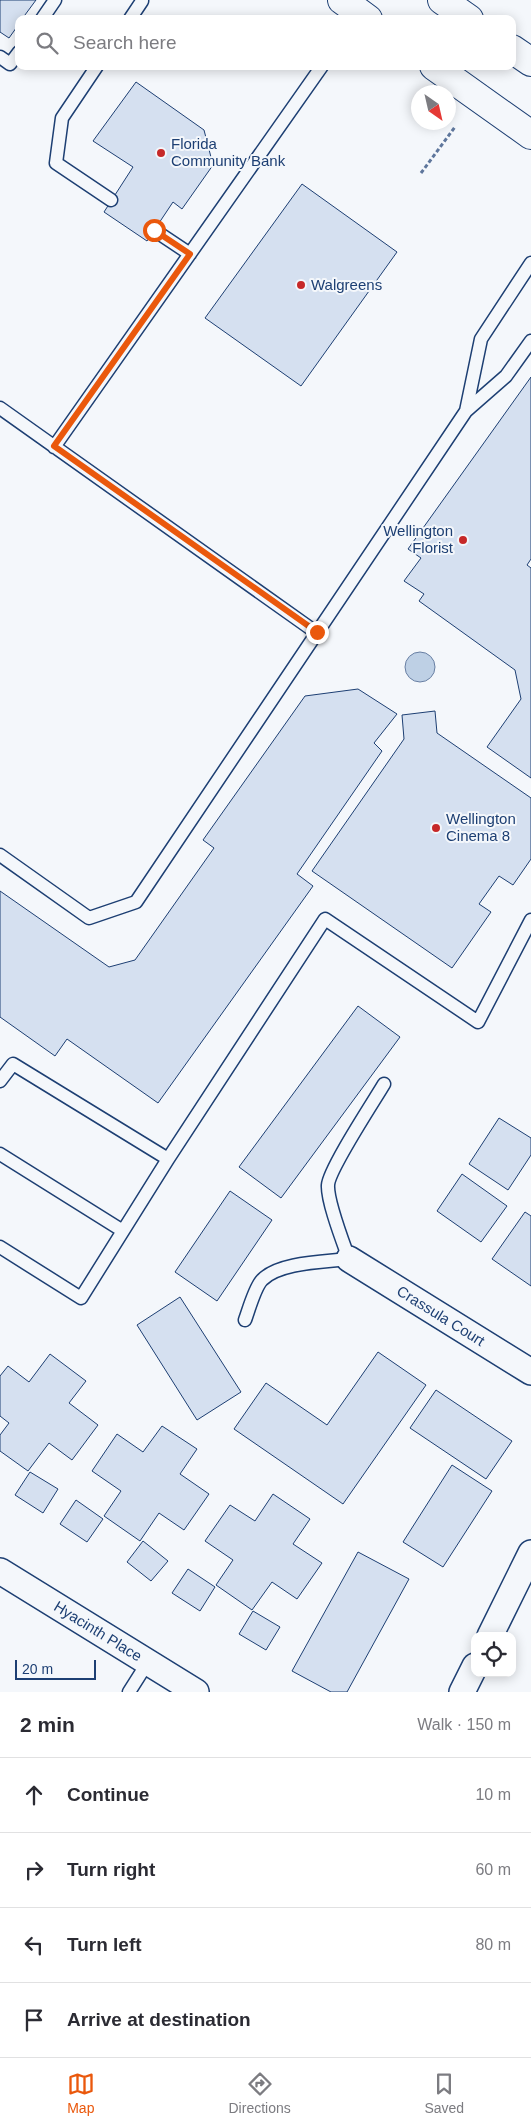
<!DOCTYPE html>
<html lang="en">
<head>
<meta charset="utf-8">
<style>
	:root { --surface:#fff; --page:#f2f2f3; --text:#2b2b33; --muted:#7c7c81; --line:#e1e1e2; --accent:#ea580c }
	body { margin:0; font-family:Helvetica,sans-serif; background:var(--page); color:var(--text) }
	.controls { position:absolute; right:15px; bottom:15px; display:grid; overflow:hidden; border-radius:10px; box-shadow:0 2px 12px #0003 }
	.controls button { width:45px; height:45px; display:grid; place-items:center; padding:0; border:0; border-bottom:1px solid var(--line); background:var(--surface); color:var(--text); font:25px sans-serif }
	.compass { position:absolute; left:411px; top:85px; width:45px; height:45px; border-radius:50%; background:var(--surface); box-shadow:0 2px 12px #0003; rotate:146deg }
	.scale { position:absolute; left:15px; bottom:12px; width:81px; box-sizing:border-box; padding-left:5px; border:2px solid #1d3f73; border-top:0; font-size:14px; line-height:18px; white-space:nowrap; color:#1d3f73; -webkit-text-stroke:4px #f4f7fb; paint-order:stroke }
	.stop { position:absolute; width:15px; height:15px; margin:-11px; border:4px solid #ea580c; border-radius:50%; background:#fff }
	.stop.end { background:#ea580c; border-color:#fff; box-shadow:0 1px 5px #0008 }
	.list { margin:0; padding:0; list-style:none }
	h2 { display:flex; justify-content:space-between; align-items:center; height:65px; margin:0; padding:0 20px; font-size:21px }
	h2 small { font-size:16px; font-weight:400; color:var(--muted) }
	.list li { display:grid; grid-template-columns:32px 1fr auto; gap:15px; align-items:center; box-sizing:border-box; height:75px; padding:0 20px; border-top:1px solid var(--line) }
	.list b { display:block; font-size:19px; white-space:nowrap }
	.list em { font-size:16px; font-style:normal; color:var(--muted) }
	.icon { flex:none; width:28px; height:28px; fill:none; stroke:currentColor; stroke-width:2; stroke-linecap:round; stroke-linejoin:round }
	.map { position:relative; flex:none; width:531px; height:1692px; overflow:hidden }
	.search { position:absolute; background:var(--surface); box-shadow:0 2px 12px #0003; left:15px; right:15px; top:15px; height:55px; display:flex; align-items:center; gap:12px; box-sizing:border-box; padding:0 18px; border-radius:10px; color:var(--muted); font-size:19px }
	.sheet { height:365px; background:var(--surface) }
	nav { display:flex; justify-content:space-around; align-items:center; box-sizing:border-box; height:70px; border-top:1px solid var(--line); background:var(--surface); font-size:14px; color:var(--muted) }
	nav a { display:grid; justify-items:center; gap:2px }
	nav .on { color:var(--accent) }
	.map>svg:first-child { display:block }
	.water { fill:#bed0e5; stroke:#687fa3 }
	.building { fill:#d5e0f0; stroke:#1d3f73 }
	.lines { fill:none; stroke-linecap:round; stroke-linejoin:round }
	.service-casing { stroke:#1d3f73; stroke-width:15 }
	.minor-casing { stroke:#1d3f73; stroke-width:28 }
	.tertiary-casing { stroke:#1d3f73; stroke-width:30 }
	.path { stroke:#5e769c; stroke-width:3; stroke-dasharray:4 2.5; stroke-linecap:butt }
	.service { stroke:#f4f7fb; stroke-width:12 }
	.minor { stroke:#f4f7fb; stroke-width:25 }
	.tertiary { stroke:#f4f7fb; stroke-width:28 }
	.route { stroke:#ea580c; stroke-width:6 }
	.poi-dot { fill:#c62828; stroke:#f4f7fb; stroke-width:2 }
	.labels { text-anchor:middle; stroke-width:4; stroke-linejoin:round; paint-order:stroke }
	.poi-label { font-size:15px; fill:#1d3f73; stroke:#f4f7fb; text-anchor:start }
	.street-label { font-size:15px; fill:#1d3f73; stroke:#f4f7fb }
</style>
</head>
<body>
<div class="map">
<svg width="531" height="1692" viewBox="0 0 531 1692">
	<rect width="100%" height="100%" fill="#f4f7fb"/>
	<path class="water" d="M405 667a15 15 0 1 1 30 0a15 15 0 1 1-30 0Z"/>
	<path class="building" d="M0,0H36L22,19H19V24L9,38L0,32Z
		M136,82L204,130L213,165L182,209L173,202L147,241L104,212L133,167L93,141Z
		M302,184L397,252L301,386L205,318Z
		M531,377V559L527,565L531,568V778L487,747L521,699L515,670L419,601L424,594L404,581L421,558L408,549Z
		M358,689L397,714L374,743L382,751L297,874L313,886L158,1103L67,1039L55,1056L0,1017V891L109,967L135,960L214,848L203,840L305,696Z
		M435,711L437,733L531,798V859L513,885L499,876L479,904L491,912L452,968L312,871L404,739L402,715Z
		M358,1006L400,1037L281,1198L239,1167Z
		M499,1118L531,1138V1155L508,1190L469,1164Z
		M462,1174L507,1206L481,1242L437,1211Z
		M230,1191L272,1220L217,1301L175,1272Z
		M525,1212L531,1216V1286L492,1259Z
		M180,1297L241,1392L197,1420L137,1325Z
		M378,1352L426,1385L343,1504L234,1429L266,1383L327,1425Z
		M50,1354L86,1381L69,1403L98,1425L72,1460L49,1443L28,1471L0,1451V1435L9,1423L0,1416V1376L8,1366L29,1382Z
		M436,1390L512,1441L486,1479L410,1428Z
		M162,1426L197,1449L180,1474L209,1494L184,1530L159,1513L140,1541L104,1516L121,1491L92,1471L117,1434L143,1452Z
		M452,1465L492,1491L443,1567L403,1542Z
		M30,1472L58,1489L43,1513L15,1495Z
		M273,1494L310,1519L293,1544L322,1563L297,1599L272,1582L252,1610L216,1585L233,1560L205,1541L230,1505L255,1521Z
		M76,1500L103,1519L87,1542L60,1524Z
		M143,1541L168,1561L151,1581L127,1562Z
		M358,1552L409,1579L347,1692H331L292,1671Z
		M188,1569L215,1587L200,1611L172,1593Z
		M253,1611L280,1627L266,1650L239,1634Z"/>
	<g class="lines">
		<defs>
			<path id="service" d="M42,19L55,0
				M130,19L142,1
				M0,57L10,64L19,52
				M97,66L62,118L56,163L111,200
				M154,230L190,254
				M0,408L317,633
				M466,411L481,339L531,263
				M54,447L322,66
				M0,855L89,918L136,902L466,411L506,376L531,341
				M0,1081L13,1064L168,1159
				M0,1154L123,1231
				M0,1247L81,1298L168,1159L325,919L478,1022L531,920
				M245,1320C249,1309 255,1287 262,1280C279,1262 325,1262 349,1259C343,1242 327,1201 328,1185C329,1169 374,1101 384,1084
				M129,1692L148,1662"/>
			<g id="minor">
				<path id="s1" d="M349,1259L531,1372"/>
				<path id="s2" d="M0,1571L196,1692"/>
				<path d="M490,1636L531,1553"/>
				<path d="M462,1692L475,1666"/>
			</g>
			<path id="tertiary" d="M342,0L368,19
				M442,0L469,19
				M512,49L531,62
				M434,66L531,135"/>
		</defs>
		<use href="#service" class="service-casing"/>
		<use href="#minor" class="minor-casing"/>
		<use href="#tertiary" class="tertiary-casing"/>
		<path class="path" d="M421,173L455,127"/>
		<use href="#service" class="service"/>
		<use href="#minor" class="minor"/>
		<use href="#tertiary" class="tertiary"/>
	</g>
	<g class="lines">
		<path class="route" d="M154,230L190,254L54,446L317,632"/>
	</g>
	<g class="poi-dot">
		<circle cx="161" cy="153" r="5"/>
		<circle cx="301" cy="285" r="5"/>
		<circle cx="463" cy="540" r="5"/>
		<circle cx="436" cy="828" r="5"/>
	</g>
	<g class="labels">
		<g class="poi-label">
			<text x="171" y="149">Florida<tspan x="171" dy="17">Community Bank</tspan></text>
			<text x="311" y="290">Walgreens</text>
			<text x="453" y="536" text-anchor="end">Wellington<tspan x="453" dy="17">Florist</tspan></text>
			<text x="446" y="824">Wellington<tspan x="446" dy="17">Cinema 8</tspan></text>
		</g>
		<g class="street-label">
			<text dy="5" stroke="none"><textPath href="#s1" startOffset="108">Crassula Court</textPath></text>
			<text dy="5" stroke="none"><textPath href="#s2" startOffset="115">Hyacinth Place</textPath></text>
		</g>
	</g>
</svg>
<div class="controls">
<button><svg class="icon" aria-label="locate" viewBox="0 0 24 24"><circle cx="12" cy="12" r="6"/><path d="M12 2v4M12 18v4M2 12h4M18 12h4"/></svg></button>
</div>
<svg class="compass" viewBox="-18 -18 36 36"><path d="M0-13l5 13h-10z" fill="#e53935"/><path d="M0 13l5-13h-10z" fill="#7c7c81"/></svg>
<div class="scale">20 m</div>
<div class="stop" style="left:154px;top:230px"></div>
<div class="stop end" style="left:317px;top:632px"></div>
<div class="search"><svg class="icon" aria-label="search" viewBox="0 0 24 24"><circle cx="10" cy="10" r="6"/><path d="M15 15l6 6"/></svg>Search here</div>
</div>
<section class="sheet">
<h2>2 min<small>Walk · 150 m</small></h2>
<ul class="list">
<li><svg class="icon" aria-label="ahead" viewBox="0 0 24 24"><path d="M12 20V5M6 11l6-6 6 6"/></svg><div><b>Continue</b></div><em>10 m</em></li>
<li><svg class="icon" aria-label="right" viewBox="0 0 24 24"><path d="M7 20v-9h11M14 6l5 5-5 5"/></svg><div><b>Turn right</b></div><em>60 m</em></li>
<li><svg class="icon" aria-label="left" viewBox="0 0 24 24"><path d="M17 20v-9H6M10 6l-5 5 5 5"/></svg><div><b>Turn left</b></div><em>80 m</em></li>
<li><svg class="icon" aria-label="arrive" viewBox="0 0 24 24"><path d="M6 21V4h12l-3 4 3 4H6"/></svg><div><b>Arrive at destination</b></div></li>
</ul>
</section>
<nav>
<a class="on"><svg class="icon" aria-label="map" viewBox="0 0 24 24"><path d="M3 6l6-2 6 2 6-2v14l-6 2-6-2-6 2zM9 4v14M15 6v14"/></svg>Map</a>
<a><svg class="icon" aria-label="directions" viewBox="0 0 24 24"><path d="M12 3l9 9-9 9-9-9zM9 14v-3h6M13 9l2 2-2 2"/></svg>Directions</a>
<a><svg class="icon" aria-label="saved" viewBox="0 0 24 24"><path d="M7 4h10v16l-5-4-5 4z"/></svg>Saved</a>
</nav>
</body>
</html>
